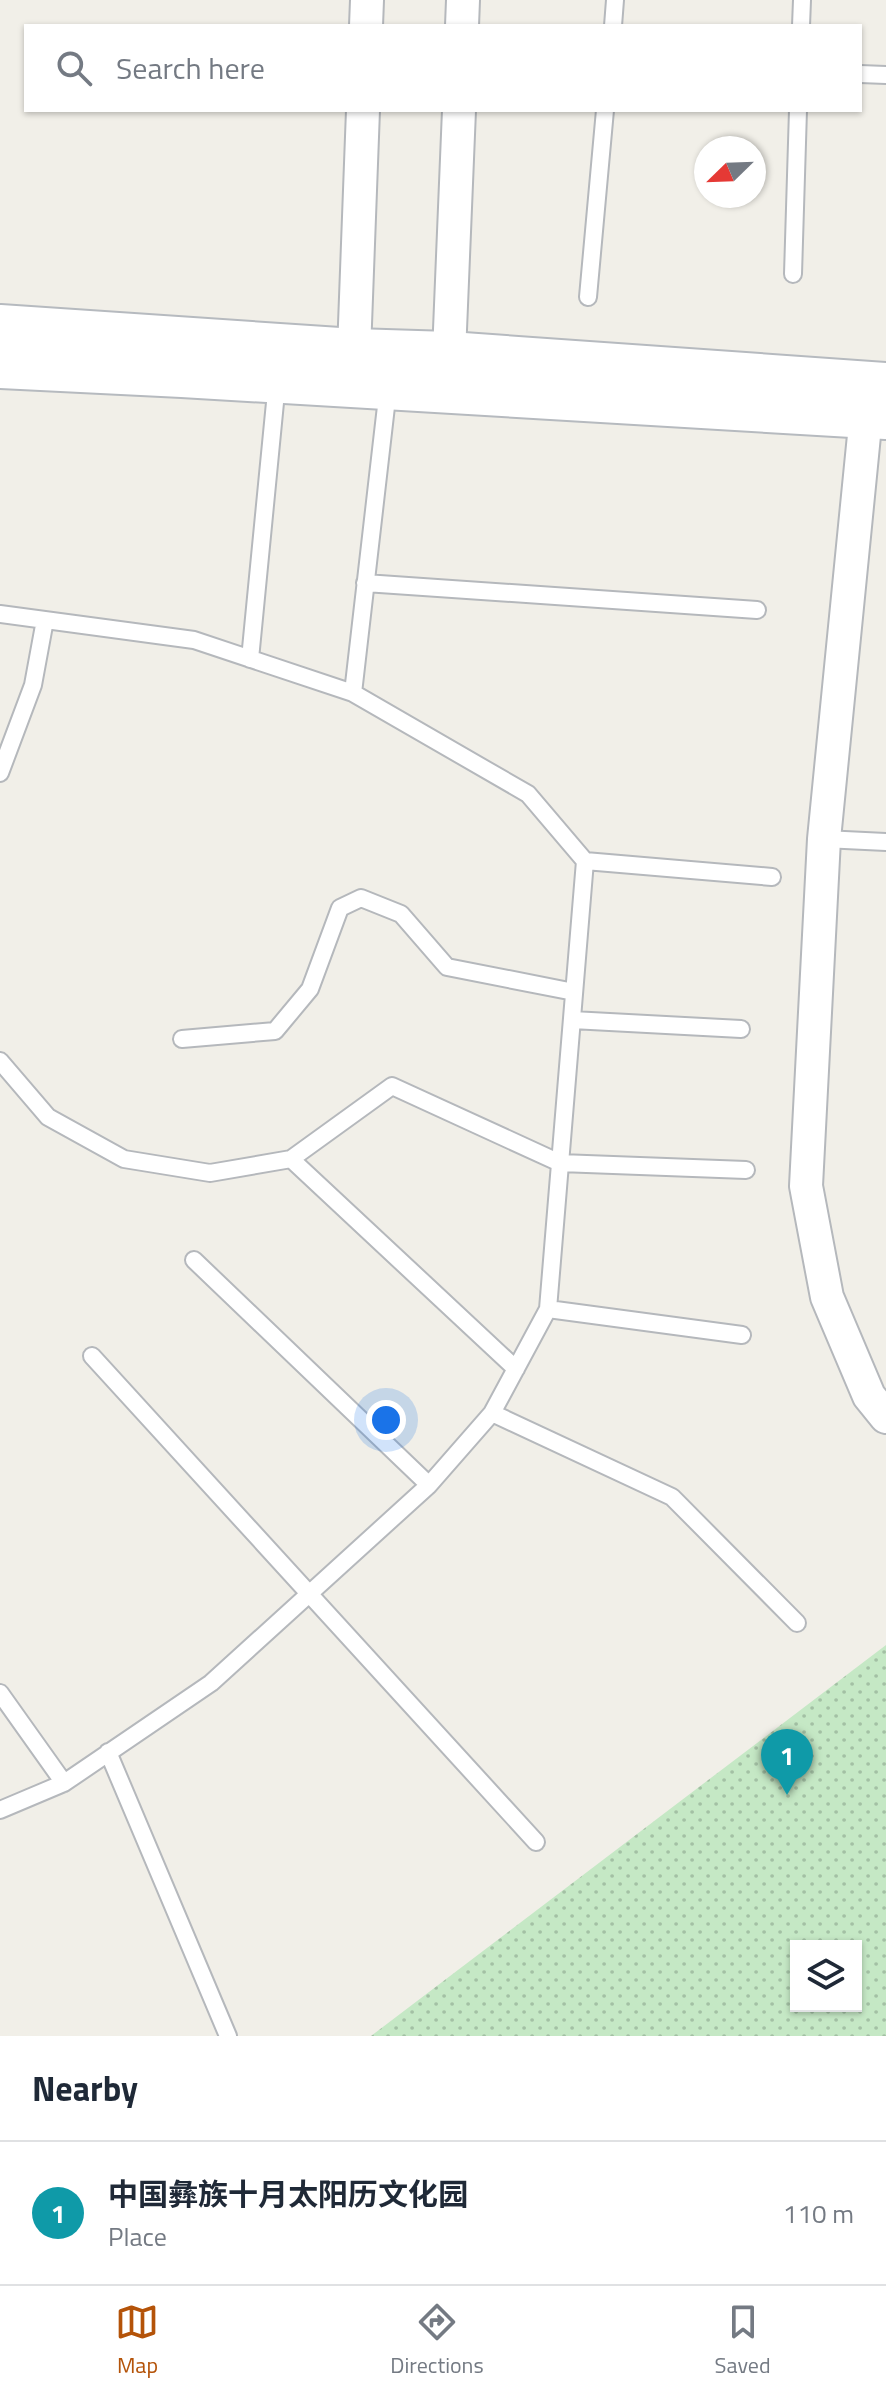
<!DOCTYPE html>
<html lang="en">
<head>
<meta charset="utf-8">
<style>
	:root { --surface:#fff; --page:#f2f2f3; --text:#1f2937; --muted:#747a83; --line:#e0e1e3; --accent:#b45309 }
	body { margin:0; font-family:"Titillium Web","Noto Sans SC",sans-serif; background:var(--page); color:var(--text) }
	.controls { position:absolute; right:24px; bottom:24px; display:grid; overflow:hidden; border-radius:0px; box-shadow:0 2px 6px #0004 }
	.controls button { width:72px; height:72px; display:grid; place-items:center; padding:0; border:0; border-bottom:2px solid var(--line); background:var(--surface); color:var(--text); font:40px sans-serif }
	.compass { position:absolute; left:694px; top:136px; width:72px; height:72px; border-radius:50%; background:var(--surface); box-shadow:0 2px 6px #0004; rotate:247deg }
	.you { position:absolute; left:386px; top:1420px; width:28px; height:28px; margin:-20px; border:6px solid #fff; border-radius:50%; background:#1a73e8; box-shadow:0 0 0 12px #1a73e833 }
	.badge { display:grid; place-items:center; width:52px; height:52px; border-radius:50%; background:var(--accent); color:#fff; font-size:26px; font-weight:700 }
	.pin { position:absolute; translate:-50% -66px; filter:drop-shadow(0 2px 4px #0008) }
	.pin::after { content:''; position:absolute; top:42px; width:28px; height:24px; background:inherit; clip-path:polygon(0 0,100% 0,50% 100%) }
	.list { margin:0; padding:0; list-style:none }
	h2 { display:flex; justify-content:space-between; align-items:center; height:104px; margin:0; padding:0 32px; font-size:34px }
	h2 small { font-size:26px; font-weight:400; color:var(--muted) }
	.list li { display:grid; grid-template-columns:52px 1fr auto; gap:24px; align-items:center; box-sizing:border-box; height:144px; padding:0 32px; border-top:2px solid var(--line) }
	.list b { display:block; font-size:30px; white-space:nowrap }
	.list p { margin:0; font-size:26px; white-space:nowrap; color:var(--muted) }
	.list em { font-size:26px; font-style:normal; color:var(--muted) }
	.icon { flex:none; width:44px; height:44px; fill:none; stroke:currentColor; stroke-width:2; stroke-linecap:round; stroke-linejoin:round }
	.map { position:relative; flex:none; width:886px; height:2036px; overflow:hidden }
	.search { position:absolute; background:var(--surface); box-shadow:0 2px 6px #0004; left:24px; right:24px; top:24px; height:88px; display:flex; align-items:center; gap:20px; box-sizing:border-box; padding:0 28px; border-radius:0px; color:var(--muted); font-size:30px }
	.sheet { height:248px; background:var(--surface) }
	nav { display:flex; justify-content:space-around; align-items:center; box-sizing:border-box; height:112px; border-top:2px solid var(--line); background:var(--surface); font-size:22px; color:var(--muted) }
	nav a { display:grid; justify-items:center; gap:4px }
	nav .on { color:var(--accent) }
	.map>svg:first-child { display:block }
	.park { fill:url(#park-dots); fill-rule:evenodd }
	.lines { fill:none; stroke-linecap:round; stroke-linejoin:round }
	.lane-casing { stroke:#b5b8bc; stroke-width:20 }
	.street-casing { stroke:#b5b8bc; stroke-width:36 }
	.secondary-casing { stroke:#b6babf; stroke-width:48 }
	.lane { stroke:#fff; stroke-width:16 }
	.street { stroke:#fff; stroke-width:32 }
	.secondary { stroke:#fff; stroke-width:44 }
</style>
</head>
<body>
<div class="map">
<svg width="886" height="2036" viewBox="0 0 886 2036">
	<defs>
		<pattern id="park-dots" width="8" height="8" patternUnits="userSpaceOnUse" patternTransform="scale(2)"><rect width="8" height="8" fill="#c5e8c5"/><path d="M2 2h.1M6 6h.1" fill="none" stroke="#a3c0a4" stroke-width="1.8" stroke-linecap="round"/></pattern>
	</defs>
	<rect width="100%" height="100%" fill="#f1efe8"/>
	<path class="park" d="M886,1645V2036H371ZM796,1946H856V2006H796Z"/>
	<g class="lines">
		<defs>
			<path id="lane" d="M613,26L615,0
				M801,26L802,0
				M860,74L886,75
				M793,274L798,110
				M588,297L605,110
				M365,583L757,610
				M0,614L194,640L353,693L528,794L585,861L772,877
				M250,659L277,382
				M353,693L388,389
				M0,773L33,685L45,620
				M824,839L886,842
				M572,1020L741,1029
				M182,1039L275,1031L310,989L340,908L361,898L401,914L447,967L574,992
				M0,1061L48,1117L124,1159L210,1173L291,1159L392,1086L560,1163L746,1170
				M291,1159L516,1369
				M194,1260L429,1485
				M548,1309L742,1335
				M92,1356L536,1842
				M492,1413L672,1497L797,1623
				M0,1693L64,1783
				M108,1752L228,2036
				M0,1810L64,1783L211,1683L429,1485L492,1413L548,1309L585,861"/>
			<path id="street" d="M366,26L367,0
				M462,26L463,0
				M354,351L363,110
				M449,354L459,110
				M868,395L824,839L806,1186L827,1297L869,1396L886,1417"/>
			<path id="secondary" d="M0,327L354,351L449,354L886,385
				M0,366L182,375L886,417"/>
		</defs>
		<use href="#lane" class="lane-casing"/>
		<use href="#street" class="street-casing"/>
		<use href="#secondary" class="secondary-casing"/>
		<use href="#lane" class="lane"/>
		<use href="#street" class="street"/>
		<use href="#secondary" class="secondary"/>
	</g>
</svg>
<div class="controls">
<button><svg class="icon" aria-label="layers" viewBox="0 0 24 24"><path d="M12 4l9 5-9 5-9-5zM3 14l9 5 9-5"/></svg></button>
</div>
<svg class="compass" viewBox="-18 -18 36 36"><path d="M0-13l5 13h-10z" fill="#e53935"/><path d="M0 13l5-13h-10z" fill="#747a83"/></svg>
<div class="you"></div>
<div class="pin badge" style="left:787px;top:1795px;background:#0f9aa8">1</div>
<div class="search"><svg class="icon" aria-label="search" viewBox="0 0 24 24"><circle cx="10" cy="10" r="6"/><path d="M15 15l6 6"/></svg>Search here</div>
</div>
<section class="sheet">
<h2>Nearby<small></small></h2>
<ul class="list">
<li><span class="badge" style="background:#0f9aa8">1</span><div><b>中国彝族十月太阳历文化园</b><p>Place</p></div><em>110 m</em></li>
</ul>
</section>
<nav>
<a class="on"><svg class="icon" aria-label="map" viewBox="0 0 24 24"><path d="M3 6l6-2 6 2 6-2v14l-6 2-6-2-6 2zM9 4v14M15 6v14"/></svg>Map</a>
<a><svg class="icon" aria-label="directions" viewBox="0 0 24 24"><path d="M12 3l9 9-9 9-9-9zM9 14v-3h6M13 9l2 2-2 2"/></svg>Directions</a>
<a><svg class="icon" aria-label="saved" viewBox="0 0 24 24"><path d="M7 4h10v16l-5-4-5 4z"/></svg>Saved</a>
</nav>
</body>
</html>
